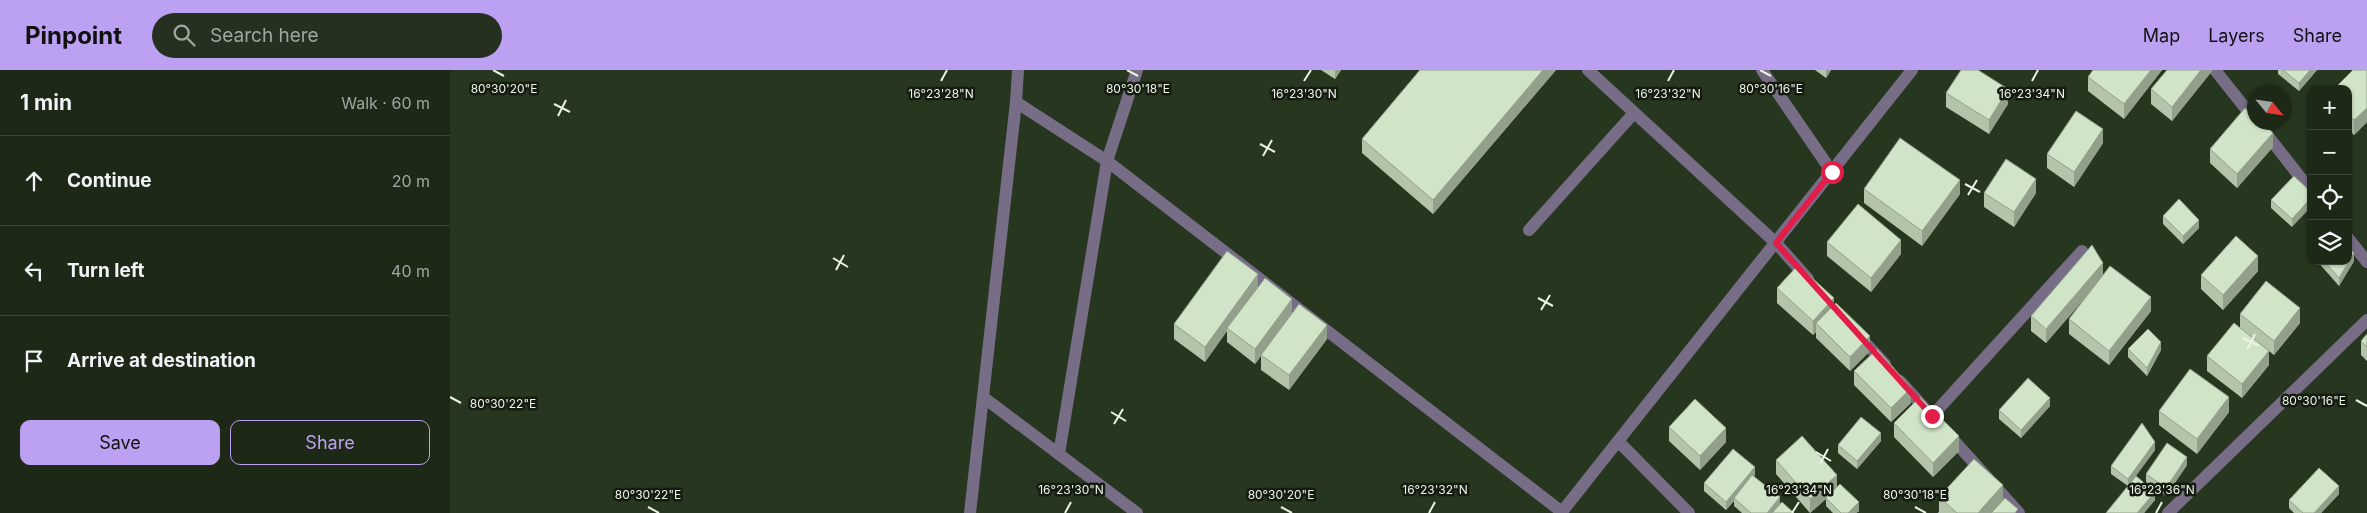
<!DOCTYPE html>
<html lang="en">
<head>
<meta charset="utf-8">
<style>
	:root { --surface:#1d2817; --page:#253020; --text:#f1f3f6; --muted:#a0a6a1; --line:#3b4436; --accent:#bca0f2 }
	body { margin:0; font-family:Inter,sans-serif; background:var(--page); color:var(--text) }
	.controls { position:absolute; right:15px; top:15px; display:grid; overflow:hidden; border-radius:10px; box-shadow:0 1px 4px #0004 }
	.controls button { width:45px; height:45px; display:grid; place-items:center; padding:0; border:0; border-bottom:1px solid var(--line); background:var(--surface); color:var(--text); font:25px sans-serif }
	.compass { position:absolute; left:1797px; top:15px; width:45px; height:45px; border-radius:50%; background:var(--surface); box-shadow:0 1px 4px #0004; rotate:119deg }
	.stop { position:absolute; width:15px; height:15px; margin:-11px; border:4px solid #e11d48; border-radius:50%; background:#fff }
	.stop.end { background:#e11d48; border-color:#fff; box-shadow:0 1px 5px #0008 }
	.list { margin:0; padding:0; list-style:none }
	h2 { display:flex; justify-content:space-between; align-items:center; height:65px; margin:0; padding:0 20px; font-size:21px }
	h2 small { font-size:16px; font-weight:400; color:var(--muted) }
	.list li { display:grid; grid-template-columns:32px 1fr auto; gap:15px; align-items:center; box-sizing:border-box; height:90px; padding:0 20px; border-top:1px solid var(--line) }
	.list b { display:block; font-size:19px; white-space:nowrap }
	.list em { font-size:16px; font-style:normal; color:var(--muted) }
	.actions { display:flex; gap:10px; padding:15px 20px }
	.actions a { flex:1; padding:11px 0; border:1px solid var(--accent); border-radius:10px; text-align:center; font-size:18px; color:var(--accent) }
	.actions .main { background:var(--accent); color:#111 }
	.icon { flex:none; width:28px; height:28px; fill:none; stroke:currentColor; stroke-width:2; stroke-linecap:round; stroke-linejoin:round }
	.map { position:relative; flex:none; width:1917px; height:443px; overflow:hidden }
	header { display:flex; align-items:center; gap:30px; box-sizing:border-box; height:70px; padding:0 25px; background:var(--accent); color:#111 }
	header strong { font-size:24px }
	nav { display:flex; gap:28px; margin-inline-start:auto; font-size:18px }
	.search { width:350px; height:45px; background:var(--page); display:flex; align-items:center; gap:12px; box-sizing:border-box; padding:0 18px; border-radius:28px; color:var(--muted); font-size:19px }
	main { display:flex }
	aside { flex:1; background:var(--surface) }
	.map>svg:first-child { display:block }
	.lines { fill:none; stroke-linecap:round; stroke-linejoin:round }
	.minor { stroke:#786d87; stroke-width:12 }
	.wall { fill:#b3c4ab }
	.shaded-wall { fill:#92a08b }
	.building { fill:#d0e4c7; stroke:#92a08b }
	.route { stroke:#e11d48; stroke-width:6 }
	.ticks { fill:none; stroke:#eaf4e5; stroke-width:2 }
	.ticks-label { font-size:12px; text-anchor:middle; fill:#eaf4e5; stroke:#151b11; stroke-width:5; stroke-linejoin:round; paint-order:stroke }
</style>
</head>
<body>
<header>
<strong>Pinpoint</strong>
<div class="search"><svg class="icon" aria-label="search" viewBox="0 0 24 24"><circle cx="10" cy="10" r="6"/><path d="M15 15l6 6"/></svg>Search here</div>
<nav><a>Map</a><a>Layers</a><a>Share</a></nav>
</header>
<main>
<aside>
<h2>1 min<small>Walk · 60 m</small></h2>
<ul class="list">
<li><svg class="icon" aria-label="ahead" viewBox="0 0 24 24"><path d="M12 20V5M6 11l6-6 6 6"/></svg><div><b>Continue</b></div><em>20 m</em></li>
<li><svg class="icon" aria-label="left" viewBox="0 0 24 24"><path d="M17 20v-9H6M10 6l-5 5 5 5"/></svg><div><b>Turn left</b></div><em>40 m</em></li>
<li><svg class="icon" aria-label="arrive" viewBox="0 0 24 24"><path d="M6 21V4h12l-3 4 3 4H6"/></svg><div><b>Arrive at destination</b></div></li>
</ul>
<div class="actions"><a class="main">Save</a><a>Share</a></div>
</aside>
<div class="map">
<svg width="1917" height="443" viewBox="0 0 1917 443">
	<rect width="100%" height="100%" fill="#27361f"/>
	<g class="lines">
		<path class="minor" d="M1138,0L1326,173L1358,209
			M1312,0L1382,102
			M1765,0L1804,49
			M566,32L657,91L1112,442
			M1807,52L1861,121
			M1079,160L1184,43
			M1898,168L1917,192
			M1408,265L1435,294
			M1450,311L1477,341
			M533,327L687,443
			M1482,346L1632,181
			M1499,365L1569,443
			M1168,371L1239,443
			M609,384L657,91L687,0
			M520,443L566,32L568,0
			M1111,443L1462,0
			M1718,443L1917,250"/>
	</g>
	<path class="wall" d="M871,0H891L885,9Z
		M970,0H1106L983,144L912,83V69Z
		M1365,0H1381L1376,8Z
		M1643,0H1712L1674,49L1638,21V7Z
		M1762,0V1L1722,51L1701,34V19Z
		M1828,0H1867L1849,21L1828,4Z
		M1917,0V52L1904,65L1898,59V19Z
		M1496,23L1558,34L1539,64L1496,37Z
		M1653,73L1624,117L1597,98V84Z
		M1823,77L1787,118L1760,93V79Z
		M1844,106L1842,157L1821,138V130Z
		M1414,119L1510,124L1472,176L1414,133Z
		M1534,123H1586L1564,157L1534,137Z
		M1713,146L1749,158L1733,174L1713,154Z
		M1861,171V183L1859,181V173Z
		M1377,172L1451,184L1421,222L1377,186Z
		M1867,191H1904L1889,216Z
		M1808,201L1773,240L1751,219V205Z
		M1653,205L1701,241L1659,295L1619,264V249L1635,228L1596,273L1581,261V246Z
		M808,217L842,244L805,294L777,272V261L755,292L724,269V254Z
		M1327,218L1384,235L1420,281L1400,301L1366,268V262L1363,265L1327,233Z
		M1790,244L1850,253L1824,285L1802,268L1819,295L1792,328L1757,301V286L1790,258Z
		M1917,264V291L1911,285V271Z
		M877,269L839,320L811,300V285Z
		M1678,279L1711,280L1697,306L1678,287Z
		M1404,301L1461,333L1441,352L1404,315Z
		M1600,336L1571,368L1549,349V340Z
		M1709,341L1779,342L1747,384L1709,355Z
		M1444,353L1509,381L1483,407L1444,367Z
		M1219,357L1276,372L1250,400L1219,371Z
		M1431,371L1407,399L1388,383V375Z
		M1705,380L1684,408L1705,430L1694,443H1656L1678,416L1661,404V396Z
		M1326,390L1387,417L1409,441L1406,443H1383L1376,436V429L1360,443L1326,404Z
		M1737,395L1716,426L1696,412V404Z
		M1305,405L1304,406L1330,434L1344,443H1292L1284,436V431L1276,440L1254,421V413Z
		M1889,424L1871,443H1844L1839,438V430Z
		M1489,427L1541,443H1488L1489,441Z"/>
	<path class="shaded-wall" d="M886,0H891L885,9V1Z
		M1093,0H1106L983,144V130Z
		M1376,0H1381L1376,8Z
		M1701,0H1712L1674,49V34Z
		M1751,0H1762V1L1722,51V37Z
		M1860,0H1867L1849,21V13Z
		M1558,19V34L1539,64V50Z
		M1917,38V52L1904,65V50Z
		M1653,59V73L1624,117V102Z
		M1823,63V77L1787,118V104Z
		M1586,109V123L1564,157V142Z
		M1510,110V124L1472,176V161Z
		M1861,128V137L1842,157V149Z
		M1749,150V158L1733,174V166Z
		M1451,170V184L1421,222V208Z
		M1904,183V191L1889,216V208Z
		M1808,186V201L1773,240V225Z
		M1653,193V207L1596,273V259Z
		M808,204V219L777,258V261L755,292V277Z
		M1701,227V241L1659,295V281Z
		M1384,228V243L1366,253V262L1363,265V251Z
		M842,229V244L805,294V279Z
		M1850,238V253L1824,285V271Z
		M877,255V269L839,320V305Z
		M1420,266V281L1400,301V287Z
		M1711,272V280L1697,306V298Z
		M1819,281V295L1792,328V314Z
		M1461,318V333L1441,352V338Z
		M1779,327V342L1747,384V369Z
		M1600,328V336L1571,368V360Z
		M1276,358V372L1250,400V386Z
		M1431,363V371L1407,399V391Z
		M1509,366V381L1483,407V393Z
		M1705,372V380L1678,417V409Z
		M1737,387V395L1716,426V418Z
		M1305,397V405L1285,429L1284,428V431L1276,440V432Z
		M1387,405V420L1376,428V429L1360,443V429Z
		M1553,415V430L1541,443H1528Z
		M1889,416V424L1871,443H1864Z
		M1705,422V430L1694,443H1687Z
		M1330,427V435L1324,443H1317Z
		M1409,432V441L1406,443H1398Z"/>
	<path class="building" d="M970,0H1093L983,130L912,69Z
		M1511,0H1528L1558,19L1539,50L1496,23Z
		M1643,0H1701L1674,34L1638,7Z
		M1717,0H1751L1722,37L1701,19Z
		M1833,0H1860L1849,13Z
		M1903,0H1917V38L1904,50L1898,45V19H1884Z
		M1795,38L1804,46V52H1811L1823,63L1787,104L1760,79Z
		M1626,41L1653,59L1624,102L1597,84Z
		M1450,68L1510,110L1472,161L1414,119Z
		M1556,89L1586,109L1564,142L1534,123Z
		M1844,106L1861,122V128L1842,149L1821,130Z
		M1729,129L1749,150L1733,166L1713,146Z
		M1408,134L1451,170L1421,208L1377,172Z
		M1786,166L1808,186L1773,225L1751,205Z
		M1642,175L1653,193L1596,259L1581,246Z
		M1898,176L1904,183L1889,208L1874,191H1898Z
		M777,181L808,204L755,277L724,254Z
		M1348,195L1384,228L1363,251L1327,218Z
		M1660,196L1701,227L1659,281L1619,249Z
		M815,208L842,229L805,279L777,258Z
		M1816,211L1850,238L1824,271L1790,244Z
		M1386,233L1420,266L1400,287L1366,253Z
		M849,234L877,255L839,305L811,285Z
		M1784,253L1819,281L1792,314L1757,286Z
		M1698,259L1711,272L1697,298L1678,279Z
		M1917,264V277L1911,271Z
		M1427,279L1461,318L1441,338L1404,301Z
		M1740,299L1779,327L1747,369L1709,341Z
		M1578,308L1600,328L1571,360L1549,340Z
		M1470,327L1509,366L1483,393L1444,353Z
		M1245,329L1276,358L1250,386L1219,357Z
		M1411,347L1431,363L1407,391L1388,375Z
		M1692,353L1705,372L1678,409L1661,396Z
		M1352,366L1387,405L1360,429L1326,390Z
		M1717,373L1737,387L1716,418L1696,404Z
		M1283,379L1305,397L1276,432L1254,413Z
		M1524,389L1553,415L1528,443H1507L1489,427Z
		M1869,398L1889,416L1864,443H1853L1839,430Z
		M1302,405L1330,427L1317,443H1301L1284,428Z
		M1686,406L1705,422L1687,443H1656Z
		M1390,414L1409,432L1398,443H1391L1376,428Z
		M1555,428L1568,439L1565,443H1541Z
		M1332,432L1344,443H1322Z"/>
	<g class="lines">
		<path class="route" d="M1382,102L1326,173L1482,346"/>
	</g>
	<path class="ticks" d="M43,0L54,6M677,0L688,6M1310,0L1321,6M491,11L497,0M854,11L861,0M1218,11L1224,0M1582,11L1588,0M104,34L120,42M108,46L116,30M810,74L825,82M813,86L822,70M1515,114L1530,122M1518,125L1527,110M383,188L398,197M386,200L394,185M1088,228L1103,236M1091,240L1100,225M1793,268L1809,276M1797,280L1805,264M0,327L11,333M1906,330L1917,336M661,342L676,351M664,354L673,339M1366,382L1381,391M1370,394L1378,379M198,437L209,443M831,437L842,443M1465,437L1476,443M615,443L621,432M979,443L985,432M1342,443L1349,432M1706,443L1712,432"/>
	<g class="ticks-label">
		<text x="54" y="23">80°30'20"E</text>
		<text x="688" y="23">80°30'18"E</text>
		<text x="1321" y="23">80°30'16"E</text>
		<text x="1582" y="28">16°23'34"N</text>
		<text x="491" y="28">16°23'28"N</text>
		<text x="854" y="28">16°23'30"N</text>
		<text x="1218" y="28">16°23'32"N</text>
		<text x="1864" y="335">80°30'16"E</text>
		<text x="53" y="338">80°30'22"E</text>
		<text x="621" y="424">16°23'30"N</text>
		<text x="985" y="424">16°23'32"N</text>
		<text x="1349" y="424">16°23'34"N</text>
		<text x="1712" y="424">16°23'36"N</text>
		<text x="198" y="429">80°30'22"E</text>
		<text x="831" y="429">80°30'20"E</text>
		<text x="1465" y="429">80°30'18"E</text>
	</g>
</svg>
<div class="controls">
<button>+</button>
<button>−</button>
<button><svg class="icon" aria-label="locate" viewBox="0 0 24 24"><circle cx="12" cy="12" r="6"/><path d="M12 2v4M12 18v4M2 12h4M18 12h4"/></svg></button>
<button><svg class="icon" aria-label="layers" viewBox="0 0 24 24"><path d="M12 4l9 5-9 5-9-5zM3 14l9 5 9-5"/></svg></button>
</div>
<svg class="compass" viewBox="-18 -18 36 36"><path d="M0-13l5 13h-10z" fill="#e53935"/><path d="M0 13l5-13h-10z" fill="#a0a6a1"/></svg>
<div class="stop" style="left:1382px;top:102px"></div>
<div class="stop end" style="left:1482px;top:346px"></div>
</div>
</main>
</body>
</html>
